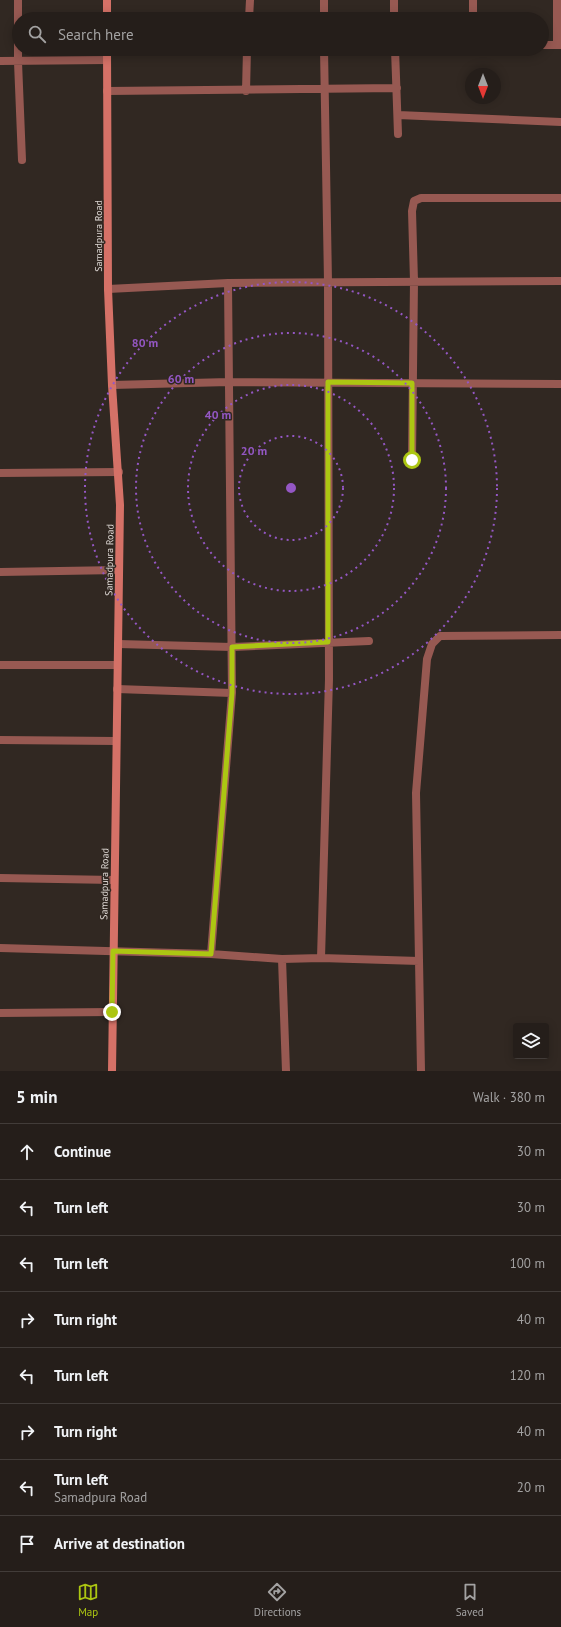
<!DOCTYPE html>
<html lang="en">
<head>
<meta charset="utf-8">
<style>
	:root { --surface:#251e1a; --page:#2d2723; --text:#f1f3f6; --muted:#a3a2a2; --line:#423c39; --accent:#acc612 }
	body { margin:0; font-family:"PT Sans",sans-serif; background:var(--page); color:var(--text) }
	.controls { position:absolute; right:12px; bottom:12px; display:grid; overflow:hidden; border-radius:4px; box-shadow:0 2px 10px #0003 }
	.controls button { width:36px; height:36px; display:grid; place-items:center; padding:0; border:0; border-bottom:1px solid var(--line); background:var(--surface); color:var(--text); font:20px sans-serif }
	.compass { position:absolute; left:465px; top:68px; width:36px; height:36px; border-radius:50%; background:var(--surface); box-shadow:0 2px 10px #0003; rotate:180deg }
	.stop { position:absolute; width:12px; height:12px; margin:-9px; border:3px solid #acc612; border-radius:50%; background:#fff }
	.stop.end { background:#acc612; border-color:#fff; box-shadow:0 1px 4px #0008 }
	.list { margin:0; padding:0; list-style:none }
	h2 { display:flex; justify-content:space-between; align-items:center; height:52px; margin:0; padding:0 16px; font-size:17px }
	h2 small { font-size:13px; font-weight:400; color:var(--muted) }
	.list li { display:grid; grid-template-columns:26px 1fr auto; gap:12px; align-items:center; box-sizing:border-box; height:56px; padding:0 16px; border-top:1px solid var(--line) }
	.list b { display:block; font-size:15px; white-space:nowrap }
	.list p { margin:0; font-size:13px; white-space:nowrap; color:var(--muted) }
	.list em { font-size:13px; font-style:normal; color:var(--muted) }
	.icon { flex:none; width:22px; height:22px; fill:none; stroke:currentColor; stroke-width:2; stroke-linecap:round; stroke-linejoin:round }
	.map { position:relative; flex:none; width:561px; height:1071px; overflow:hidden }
	.search { position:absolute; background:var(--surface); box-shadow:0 2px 10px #0003; left:12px; right:12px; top:12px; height:44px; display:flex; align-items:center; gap:10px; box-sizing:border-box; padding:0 14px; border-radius:22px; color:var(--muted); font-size:15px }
	.sheet { height:500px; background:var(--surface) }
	nav { display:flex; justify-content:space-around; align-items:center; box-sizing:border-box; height:56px; border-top:1px solid var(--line); background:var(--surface); font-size:11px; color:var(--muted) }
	nav a { display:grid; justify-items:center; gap:2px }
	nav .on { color:var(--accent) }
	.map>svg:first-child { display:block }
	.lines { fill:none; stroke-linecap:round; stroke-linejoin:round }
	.street { stroke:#975952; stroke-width:8 }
	.secondary { stroke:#d57167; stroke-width:8 }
	.route { stroke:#acc612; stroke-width:5 }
	.ring { fill:none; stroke:#9457c4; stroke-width:2; stroke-dasharray:2 4 }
	.labels { text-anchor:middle; stroke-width:3; stroke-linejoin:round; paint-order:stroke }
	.street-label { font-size:10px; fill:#ddd7d3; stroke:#312822 }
	.centre { fill:#9457c4; stroke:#312822; stroke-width:2 }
	.ring-label { font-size:12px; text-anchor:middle; font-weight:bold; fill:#9457c4; stroke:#312822; stroke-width:3; stroke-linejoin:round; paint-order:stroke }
</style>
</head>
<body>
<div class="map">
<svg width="561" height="1071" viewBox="0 0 561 1071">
	<rect width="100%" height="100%" fill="#312822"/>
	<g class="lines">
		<path class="street" d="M18,0V62L22,160
			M324,0V19
			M394,0V19
			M557,0V45
			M249,19L250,0
			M473,19V0
			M542,45H561
			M395,49L398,134
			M0,61L107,60
			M107,91L397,88
			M246,91L247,49
			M398,115L561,122
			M108,289L228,283L561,281
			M112,385L229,382L561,384
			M412,460L414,281L412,211L414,201L421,198H561
			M0,473L119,472
			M0,572L119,570
			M118,644L232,647L369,641
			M0,665H117
			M117,689L232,693L228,283
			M0,740L116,741
			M0,878L114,880
			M0,948L211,954L232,693
			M211,954L282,959L321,958L419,961
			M321,958L329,679L328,282L324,49
			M282,959L286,1071
			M0,1013L112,1012
			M421,1071L416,793L427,659L432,644L440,636L561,635"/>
		<path class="secondary" d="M107,0V19
			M107,49L108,289L112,385L120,505L112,1071"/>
	</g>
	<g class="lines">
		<path class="route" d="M112,1012L113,951L211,954L232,693V647L328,642V382L412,383V460"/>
	</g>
	<g class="ring">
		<circle cx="291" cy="488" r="52"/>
		<circle cx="291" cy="488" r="103"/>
		<circle cx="291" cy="488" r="155"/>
		<circle cx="291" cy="488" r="206"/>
	</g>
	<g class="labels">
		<g class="street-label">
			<text transform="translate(98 236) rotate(-90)" y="4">Samadpura Road</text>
			<text transform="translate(109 560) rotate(-89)" y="4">Samadpura Road</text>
			<text transform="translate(104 884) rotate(-89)" y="4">Samadpura Road</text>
		</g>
	</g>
	<circle cx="291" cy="488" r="6" class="centre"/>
	<g class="ring-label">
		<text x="145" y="347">80 m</text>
		<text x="181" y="383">60 m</text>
		<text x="218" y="419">40 m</text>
		<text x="254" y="455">20 m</text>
	</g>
</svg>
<div class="controls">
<button><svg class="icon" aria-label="layers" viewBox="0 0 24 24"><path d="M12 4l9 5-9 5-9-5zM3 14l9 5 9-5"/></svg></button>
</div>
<svg class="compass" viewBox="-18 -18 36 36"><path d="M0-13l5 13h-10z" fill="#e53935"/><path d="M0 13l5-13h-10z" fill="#a3a2a2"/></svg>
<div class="stop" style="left:412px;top:460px"></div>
<div class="stop end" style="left:112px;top:1012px"></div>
<div class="search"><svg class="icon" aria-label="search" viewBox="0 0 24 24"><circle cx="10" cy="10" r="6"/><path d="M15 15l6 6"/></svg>Search here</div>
</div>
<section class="sheet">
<h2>5 min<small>Walk · 380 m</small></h2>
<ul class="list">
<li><svg class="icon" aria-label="ahead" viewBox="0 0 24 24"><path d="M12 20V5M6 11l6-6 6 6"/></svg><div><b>Continue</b></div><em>30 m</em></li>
<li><svg class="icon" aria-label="left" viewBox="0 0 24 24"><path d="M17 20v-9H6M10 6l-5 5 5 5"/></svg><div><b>Turn left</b></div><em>30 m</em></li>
<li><svg class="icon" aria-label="left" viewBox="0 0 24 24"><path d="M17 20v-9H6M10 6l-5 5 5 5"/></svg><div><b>Turn left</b></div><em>100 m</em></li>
<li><svg class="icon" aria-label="right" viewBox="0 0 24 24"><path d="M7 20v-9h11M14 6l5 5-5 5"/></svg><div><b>Turn right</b></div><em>40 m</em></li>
<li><svg class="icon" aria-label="left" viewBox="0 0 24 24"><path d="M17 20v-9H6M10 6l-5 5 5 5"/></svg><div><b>Turn left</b></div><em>120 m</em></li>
<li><svg class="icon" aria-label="right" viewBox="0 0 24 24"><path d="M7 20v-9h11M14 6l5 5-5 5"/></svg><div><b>Turn right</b></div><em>40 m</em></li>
<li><svg class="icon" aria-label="left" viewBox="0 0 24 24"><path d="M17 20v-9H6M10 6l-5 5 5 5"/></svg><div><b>Turn left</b><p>Samadpura Road</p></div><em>20 m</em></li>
<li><svg class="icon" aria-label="arrive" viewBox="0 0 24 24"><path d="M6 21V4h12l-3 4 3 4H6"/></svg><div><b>Arrive at destination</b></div></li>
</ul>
</section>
<nav>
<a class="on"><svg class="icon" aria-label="map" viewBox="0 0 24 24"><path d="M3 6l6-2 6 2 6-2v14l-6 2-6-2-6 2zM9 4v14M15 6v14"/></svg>Map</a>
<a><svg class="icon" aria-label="directions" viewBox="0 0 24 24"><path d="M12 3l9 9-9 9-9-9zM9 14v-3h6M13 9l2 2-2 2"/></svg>Directions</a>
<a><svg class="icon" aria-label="saved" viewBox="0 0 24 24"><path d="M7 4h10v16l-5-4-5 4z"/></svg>Saved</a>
</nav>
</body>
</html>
